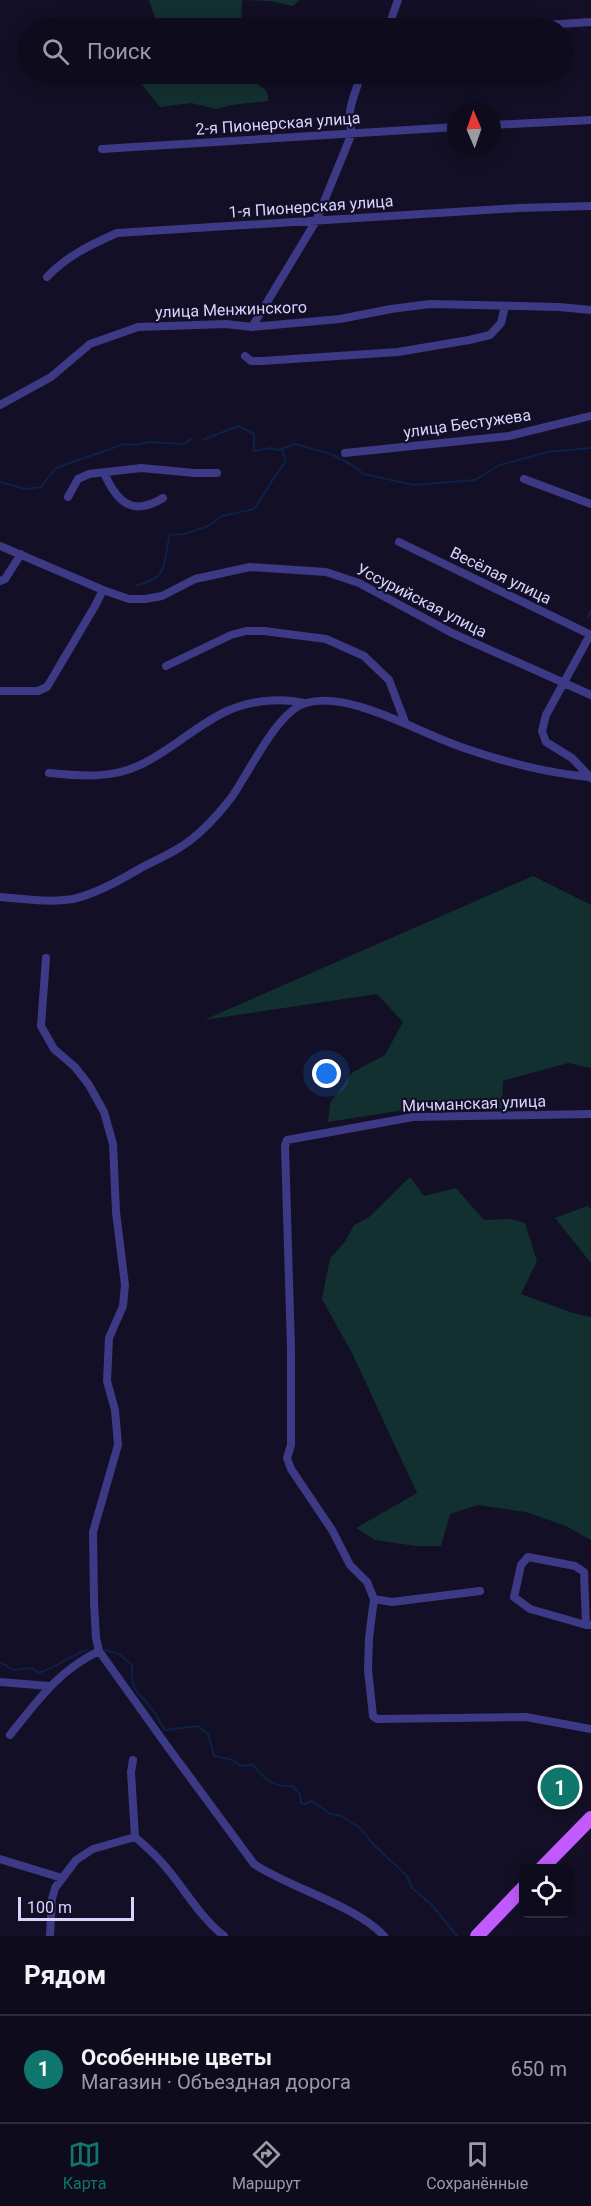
<!DOCTYPE html>
<html lang="ru">
<head>
<meta charset="utf-8">
<style>
	:root { --surface:#0e0b1c; --page:#1c1929; --text:#f1f3f6; --muted:#9b9ba3; --line:#2e2b3b; --accent:#0f766e }
	body { margin:0; font-family:Roboto,sans-serif; background:var(--page); color:var(--text) }
	.controls { position:absolute; right:18px; bottom:18px; display:grid; overflow:hidden; border-radius:9px; box-shadow:0 3px 15px #0003 }
	.controls button { width:54px; height:54px; display:grid; place-items:center; padding:0; border:0; border-bottom:2px solid var(--line); background:var(--surface); color:var(--text); font:30px sans-serif }
	.compass { position:absolute; left:447px; top:102px; width:54px; height:54px; border-radius:50%; background:var(--surface); box-shadow:0 3px 15px #0003; rotate:358deg }
	.scale { position:absolute; left:18px; bottom:15px; width:116px; box-sizing:border-box; padding-left:6px; border:3px solid #d9d4ff; border-top:0; font-size:16px; line-height:21px; white-space:nowrap; color:#d9d4ff; -webkit-text-stroke:4px #130f26; paint-order:stroke }
	.you { position:absolute; left:327px; top:1074px; width:21px; height:21px; margin:-15px; border:4px solid #fff; border-radius:50%; background:#1a73e8; box-shadow:0 0 0 9px #1a73e833 }
	.badge { display:grid; place-items:center; width:39px; height:39px; border-radius:50%; background:var(--accent); color:#fff; font-size:20px; font-weight:700 }
	.pin { position:absolute; translate:-50% -50%; border:3px solid #fff; box-shadow:0 2px 6px #0006 }
	.list { margin:0; padding:0; list-style:none }
	h2 { display:flex; justify-content:space-between; align-items:center; height:78px; margin:0; padding:0 24px; font-size:26px }
	h2 small { font-size:20px; font-weight:400; color:var(--muted) }
	.list li { display:grid; grid-template-columns:39px 1fr auto; gap:18px; align-items:center; box-sizing:border-box; height:108px; padding:0 24px; border-top:2px solid var(--line) }
	.list b { display:block; font-size:22px; white-space:nowrap }
	.list p { margin:0; font-size:20px; white-space:nowrap; color:var(--muted) }
	.list em { font-size:20px; font-style:normal; color:var(--muted) }
	.icon { flex:none; width:33px; height:33px; fill:none; stroke:currentColor; stroke-width:2; stroke-linecap:round; stroke-linejoin:round }
	.map { position:relative; flex:none; width:591px; height:1936px; overflow:hidden }
	.search { position:absolute; background:var(--surface); box-shadow:0 3px 15px #0003; left:18px; right:18px; top:18px; height:66px; display:flex; align-items:center; gap:15px; box-sizing:border-box; padding:0 21px; border-radius:33px; color:var(--muted); font-size:22px }
	.sheet { height:186px; background:var(--surface) }
	nav { display:flex; justify-content:space-around; align-items:center; box-sizing:border-box; height:84px; border-top:2px solid var(--line); background:var(--surface); font-size:16px; color:var(--muted) }
	nav a { display:grid; justify-items:center; gap:3px }
	nav .on { color:var(--accent) }
	.map>svg:first-child { display:block }
	.green { fill:#12302f }
	.lines { fill:none; stroke-linecap:round; stroke-linejoin:round }
	.stream { stroke:#0c2248; stroke-width:2 }
	.minor { stroke:#3d3a85; stroke-width:8 }
	.primary { stroke:#c25bff; stroke-width:14 }
	.labels { text-anchor:middle; stroke-width:4.5; stroke-linejoin:round; paint-order:stroke }
	.street-label { font-size:16px; fill:#d9d4ff; stroke:#130f26 }
</style>
</head>
<body>
<div class="map">
<svg width="591" height="1936" viewBox="0 0 591 1936">
	<rect width="100%" height="100%" fill="#130f26"/>
	<path class="green" d="M149,0H299L293,6L270,1L242,0L241,28H154L157,24Z
		M136,74H243L266,90L269,101L231,105L217,109L191,103L160,107L142,85Z
		M533,876L591,905V1068L568,1063L503,1081L502,1108L411,1109L328,1122L330,1103L353,1072L385,1055L403,1022L377,994L204,1020Z
		M410,1177L424,1196L456,1188L484,1220L511,1219L525,1223L537,1261L521,1294L573,1313L591,1317V1540L566,1526L526,1512L478,1505L450,1514L441,1546H416L375,1540L356,1528L417,1493L352,1353L322,1299L330,1258L345,1242L354,1225L369,1217Z
		M587,1206L591,1209V1263L555,1218Z"/>
	<g class="lines">
		<path class="stream" d="M203,440L238,426L254,434V451L271,448L278,450L295,444L331,454L350,464L364,474L414,485L475,480L500,465L548,452L591,448
			M0,482L26,489L41,487L56,468L124,444L136,445L150,442L184,444L191,439
			M137,585C171,578 162,562 170,535L185,534L208,526L222,516L254,509C262,499 279,467 286,462L282,449
			M588,617L591,611
			M105,1650L119,1654L132,1665C131,1692 137,1690 152,1709C157,1715 160,1723 165,1730L198,1726L208,1734L214,1756L233,1760L240,1766L253,1765C265,1779 274,1788 293,1786L300,1794L301,1803L305,1804L312,1801L330,1814L341,1816L360,1828L372,1843L407,1876L412,1888L431,1904L457,1936
			M0,1662L14,1670L31,1668L39,1673C57,1667 69,1656 87,1650"/>
		<path class="minor" d="M388,28L398,0
			M497,28L591,22
			M492,125L591,120
			M102,149L456,127
			M47,277C67,256 90,245 117,233L519,208L591,206
			M252,327L316,221L352,133C345,110 355,96 361,74
			M245,356L251,361H262L398,352L469,340L490,335L501,323L505,306
			M0,405L51,377L90,344L138,327L226,324L252,327L340,319L391,309L430,304L559,307L591,310
			M345,453L509,436L591,416
			M104,473C117,502 132,517 163,498
			M524,479L591,504
			M68,497L78,479L89,474L141,468L195,473H217
			M399,542L591,635
			M0,546L103,590L129,599H145L162,596L195,579L250,567L326,572L359,583L452,633L591,695
			M0,581L5,579L21,554
			M590,635L546,715L542,731L546,742L572,758L591,778
			M166,666L231,635L246,631H264L326,639L364,656L389,680L405,722
			M0,691H38L47,687L95,606L103,590
			M49,773C79,776 112,779 140,765C169,752 198,724 227,711C249,701 280,697 304,703
			M0,897C24,899 48,903 73,899C96,894 119,881 139,869C152,862 166,856 179,848C199,836 217,816 231,798C249,773 277,711 306,703C349,690 419,733 461,747C501,761 547,773 589,777
			M46,958L41,1026L54,1049L75,1067L89,1085L104,1112L113,1144L116,1212L125,1285L123,1306L109,1338L107,1381L115,1410L118,1445L93,1532L94,1602L96,1638L99,1651L167,1746L254,1864C290,1888 357,1906 384,1936
			M591,1114L413,1117L287,1140L285,1146L291,1349V1445L287,1458L291,1469L332,1530L350,1565L367,1582L374,1599L369,1638L368,1670L373,1716L377,1719L526,1717L591,1729
			M374,1599L392,1602L480,1591
			M586,1625L584,1572L575,1566L528,1557L521,1565L514,1597L530,1609L586,1625H591
			M0,1682L49,1686
			M10,1735C38,1700 58,1671 99,1651
			M133,1760L131,1772L135,1837C147,1847 159,1858 169,1871C187,1893 202,1919 224,1936
			M0,1859L62,1878
			M50,1936L52,1899L55,1888L76,1860L93,1849L135,1837"/>
		<path class="primary" d="M542,1868L591,1818
			M477,1936L524,1887"/>
	</g>
	<g class="labels">
		<g class="street-label">
			<text transform="translate(278 123) rotate(-4)" y="6">2-я Пионерская улица</text>
			<text transform="translate(311 206) rotate(-4)" y="6">1-я Пионерская улица</text>
			<text transform="translate(231 309) rotate(-2)" y="6">улица Менжинского</text>
			<text transform="translate(467 423) rotate(-8)" y="6">улица Бестужева</text>
			<text transform="translate(501 575) rotate(26)" y="6">Весёлая улица</text>
			<text transform="translate(422 600) rotate(27)" y="6">Уссурийская улица</text>
			<text transform="translate(474 1103) rotate(-2)" y="6">Мичманская улица</text>
		</g>
	</g>
</svg>
<div class="controls">
<button><svg class="icon" aria-label="locate" viewBox="0 0 24 24"><circle cx="12" cy="12" r="6"/><path d="M12 2v4M12 18v4M2 12h4M18 12h4"/></svg></button>
</div>
<svg class="compass" viewBox="-18 -18 36 36"><path d="M0-13l5 13h-10z" fill="#e53935"/><path d="M0 13l5-13h-10z" fill="#9b9ba3"/></svg>
<div class="scale">100 m</div>
<div class="you"></div>
<div class="pin badge" style="left:560px;top:1787px">1</div>
<div class="search"><svg class="icon" aria-label="search" viewBox="0 0 24 24"><circle cx="10" cy="10" r="6"/><path d="M15 15l6 6"/></svg>Поиск</div>
</div>
<section class="sheet">
<h2>Рядом<small></small></h2>
<ul class="list">
<li><span class="badge">1</span><div><b>Особенные цветы</b><p>Магазин · Объездная дорога</p></div><em>650 m</em></li>
</ul>
</section>
<nav>
<a class="on"><svg class="icon" aria-label="map" viewBox="0 0 24 24"><path d="M3 6l6-2 6 2 6-2v14l-6 2-6-2-6 2zM9 4v14M15 6v14"/></svg>Карта</a>
<a><svg class="icon" aria-label="directions" viewBox="0 0 24 24"><path d="M12 3l9 9-9 9-9-9zM9 14v-3h6M13 9l2 2-2 2"/></svg>Маршрут</a>
<a><svg class="icon" aria-label="saved" viewBox="0 0 24 24"><path d="M7 4h10v16l-5-4-5 4z"/></svg>Сохранённые</a>
</nav>
</body>
</html>
